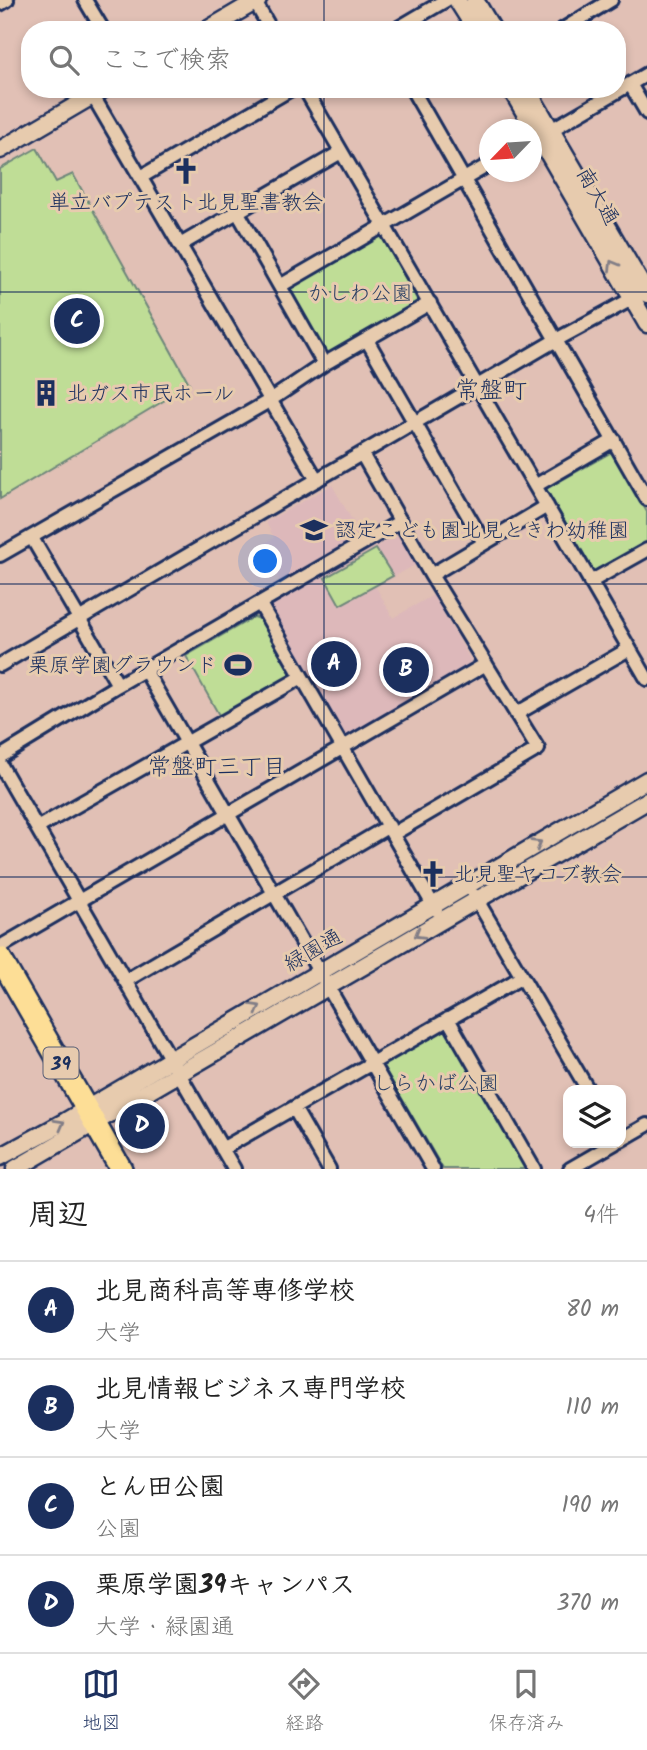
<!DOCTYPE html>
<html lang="ja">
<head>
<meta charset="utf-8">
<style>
	:root { --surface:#fff; --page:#f2f2f2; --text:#222; --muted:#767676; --line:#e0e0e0; --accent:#1b2f5e }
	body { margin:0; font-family:Kalam,"Klee One",sans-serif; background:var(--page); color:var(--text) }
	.controls { position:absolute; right:21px; bottom:21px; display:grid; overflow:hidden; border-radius:14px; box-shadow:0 4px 10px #0003 }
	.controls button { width:63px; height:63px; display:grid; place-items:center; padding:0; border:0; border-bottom:2px solid var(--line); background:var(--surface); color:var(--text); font:35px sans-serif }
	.compass { position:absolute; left:479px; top:119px; width:63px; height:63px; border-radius:50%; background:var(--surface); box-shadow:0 4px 10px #0003; rotate:245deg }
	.you { position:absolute; left:266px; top:562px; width:24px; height:24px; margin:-18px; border:5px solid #fff; border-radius:50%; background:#1a73e8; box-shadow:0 0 0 10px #1a73e833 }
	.badge { display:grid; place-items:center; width:46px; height:46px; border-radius:50%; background:var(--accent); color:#fff; font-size:23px; font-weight:700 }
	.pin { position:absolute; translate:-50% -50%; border:4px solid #fff; box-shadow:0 2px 7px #0006 }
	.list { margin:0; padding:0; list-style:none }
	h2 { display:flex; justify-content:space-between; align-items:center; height:91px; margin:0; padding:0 28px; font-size:30px }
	h2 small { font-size:23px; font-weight:400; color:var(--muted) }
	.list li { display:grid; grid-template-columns:46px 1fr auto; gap:21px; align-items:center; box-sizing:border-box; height:98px; padding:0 28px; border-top:2px solid var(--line) }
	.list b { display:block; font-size:26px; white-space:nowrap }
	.list p { margin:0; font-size:23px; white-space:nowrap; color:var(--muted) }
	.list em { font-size:23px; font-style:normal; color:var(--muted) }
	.icon { flex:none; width:38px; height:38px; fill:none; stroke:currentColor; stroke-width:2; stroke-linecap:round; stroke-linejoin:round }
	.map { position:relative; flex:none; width:647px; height:1169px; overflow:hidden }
	.search { position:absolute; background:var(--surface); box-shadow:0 4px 10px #0003; left:21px; right:21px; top:21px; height:77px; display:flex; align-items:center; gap:18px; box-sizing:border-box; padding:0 24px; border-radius:28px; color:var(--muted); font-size:26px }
	.sheet { height:483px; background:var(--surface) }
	nav { display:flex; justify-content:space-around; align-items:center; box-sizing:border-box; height:98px; border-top:2px solid var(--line); background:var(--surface); font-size:19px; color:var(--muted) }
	nav a { display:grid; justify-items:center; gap:4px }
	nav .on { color:var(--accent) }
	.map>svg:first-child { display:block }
	.built { fill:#ddb8ba }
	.green { fill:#bfdd96; stroke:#6d867a; stroke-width:2 }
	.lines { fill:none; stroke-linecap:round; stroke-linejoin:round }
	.street-casing { stroke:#1b2f5e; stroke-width:18 }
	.secondary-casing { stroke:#1b2f5e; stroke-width:21 }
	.highway-casing { stroke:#1b2f5e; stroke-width:26 }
	.street { stroke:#e7cbae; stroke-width:12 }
	.secondary { stroke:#e7cbae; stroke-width:16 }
	.highway { stroke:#fdde96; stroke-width:21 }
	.oneway { stroke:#817d86 }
	.grid { fill:none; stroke:#1b2f5e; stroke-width:2; stroke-opacity:0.55 }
	.labels { text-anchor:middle; stroke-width:6; stroke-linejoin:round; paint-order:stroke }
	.shield { fill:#e7cbae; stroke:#585e76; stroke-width:2 }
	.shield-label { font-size:19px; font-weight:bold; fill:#1b2f5e }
	.street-label { font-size:21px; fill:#1b2f5e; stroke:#e7cbae }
	.poi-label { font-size:21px; fill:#1b2f5e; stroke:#e7cbae; text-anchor:start }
	.park-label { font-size:21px; fill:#2b4064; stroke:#e7cbae }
	.neighbourhood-label { font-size:23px; fill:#1b2f5e; stroke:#e7cbae }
	.quarter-label { font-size:24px; fill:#1b2f5e; stroke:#e7cbae }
</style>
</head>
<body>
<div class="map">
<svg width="647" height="1169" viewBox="0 0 647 1169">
	<rect width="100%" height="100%" fill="#e1c0b5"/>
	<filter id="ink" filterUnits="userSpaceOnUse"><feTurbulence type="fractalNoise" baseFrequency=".0143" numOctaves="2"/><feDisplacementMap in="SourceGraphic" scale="14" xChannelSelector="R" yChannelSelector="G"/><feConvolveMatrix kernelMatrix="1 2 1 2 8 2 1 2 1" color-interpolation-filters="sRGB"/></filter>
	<g filter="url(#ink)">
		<path class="built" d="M332,485L363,539L282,585L260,546L274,538L266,522Z
			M395,536L399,537L415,565L376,587L393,618L433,595L471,661L470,666L350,738H344L270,611L271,606Z"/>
		<path class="green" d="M37,148L56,182L73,174L190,385L0,499V169Z
			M382,234L420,305L326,359L286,291Z
			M612,452L647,512V544L594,572L546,489Z
			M376,549L393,576L340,605L325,578Z
			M254,617L260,619L291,674L290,678L220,717L186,656Z
			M444,1027L448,1028L529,1169H443L383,1066L385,1061Z"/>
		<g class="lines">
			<defs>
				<path id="street" d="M85,0L103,30
					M255,2L271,30
					M0,4L7,0
					M395,30L446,0
					M562,30L611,0
					M630,84L647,113
					M305,89L647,679
					M412,89L647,499
					M93,96L317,480
					M532,141L647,74
					M141,177L291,89
					M237,211L324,364
					M180,245L341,152
					M280,286L490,164
					M367,340L484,543
					M362,454L431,575L538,749L393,834
					M535,486L614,440
					M32,538L118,685
					M0,555L269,401L324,364L430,303
					M431,575L547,506
					M590,582L647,550
					M260,604L436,910
					M0,665L556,340L639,295
					M145,670L433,1169
					M516,714L629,649
					M0,757L118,685L401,521
					M0,764L234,1169
					M37,828L302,677
					M474,895L588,1090
					M0,947L486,664
					M125,981L389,826
					M448,1019L534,1169
					M294,1108L329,1169
					M621,1140L647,1125
					M222,1149L522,977
					M570,1169L615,1143"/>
				<path id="secondary" d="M457,0L476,30
					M475,0L493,30
					M207,30L258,0
					M511,89L647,324
					M527,89L647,294
					M0,150L104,89
					M0,1157L66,1121L647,780
					M15,1169L647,801"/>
				<path id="highway" d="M0,958L121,1169"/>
			</defs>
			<use href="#street" class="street-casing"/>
			<use href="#secondary" class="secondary-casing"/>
			<use href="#highway" class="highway-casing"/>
			<use href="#street" class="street"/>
			<use href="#secondary" class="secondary"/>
			<use href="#highway" class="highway"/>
		</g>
		<defs><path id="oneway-chevron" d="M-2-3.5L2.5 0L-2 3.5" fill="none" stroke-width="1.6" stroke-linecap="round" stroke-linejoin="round" transform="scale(1.75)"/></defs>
		<g class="oneway">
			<use href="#oneway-chevron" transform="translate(613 265) rotate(-120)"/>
			<use href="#oneway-chevron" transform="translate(537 844) rotate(-31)"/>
			<use href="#oneway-chevron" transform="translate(419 934) rotate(149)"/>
			<use href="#oneway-chevron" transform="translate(256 1008) rotate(-30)"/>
			<use href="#oneway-chevron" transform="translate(60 1124) rotate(-29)"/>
		</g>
	</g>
	<path class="grid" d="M324,0V30M324,89V1169M0,292H647M0,584H647M0,877H647"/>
	<defs>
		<symbol id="church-bare" viewBox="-9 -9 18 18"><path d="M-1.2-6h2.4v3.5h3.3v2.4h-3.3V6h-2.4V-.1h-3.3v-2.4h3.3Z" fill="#1b2f5e" stroke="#e7cbae" stroke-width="2.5" paint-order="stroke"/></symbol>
		<symbol id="building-bare" viewBox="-9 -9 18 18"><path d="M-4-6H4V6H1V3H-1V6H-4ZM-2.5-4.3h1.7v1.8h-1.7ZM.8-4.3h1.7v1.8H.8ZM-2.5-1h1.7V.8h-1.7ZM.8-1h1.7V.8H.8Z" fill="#1b2f5e" stroke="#e7cbae" stroke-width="2.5" paint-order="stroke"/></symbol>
		<symbol id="school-bare" viewBox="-9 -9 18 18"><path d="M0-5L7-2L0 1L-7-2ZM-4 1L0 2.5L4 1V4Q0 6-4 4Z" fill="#1b2f5e" stroke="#e7cbae" stroke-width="2.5" paint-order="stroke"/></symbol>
		<symbol id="stadium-bare" viewBox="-9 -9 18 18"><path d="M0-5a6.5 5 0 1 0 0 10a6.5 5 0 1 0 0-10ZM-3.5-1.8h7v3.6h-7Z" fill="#1b2f5e" stroke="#e7cbae" stroke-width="2.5" paint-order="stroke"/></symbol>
	</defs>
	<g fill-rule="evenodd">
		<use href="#church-bare" x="167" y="152" width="38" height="38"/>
		<use href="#building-bare" x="27" y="374" width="38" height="38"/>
		<use href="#school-bare" x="295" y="511" width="38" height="38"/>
		<use href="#stadium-bare" x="219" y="646" width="38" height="38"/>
		<use href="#church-bare" x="414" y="855" width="38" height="38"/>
	</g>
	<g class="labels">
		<rect class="shield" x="43.5" y="1047.5" width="35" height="31" rx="5"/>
		<g class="shield-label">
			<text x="61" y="1070">39</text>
		</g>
		<g class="street-label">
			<text transform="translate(598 196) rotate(60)" y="7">南大通</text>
			<text transform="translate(313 950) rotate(-30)" y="7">緑園通</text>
		</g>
		<g class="poi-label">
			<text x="186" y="209" text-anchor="middle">単立バプテスト北見聖書教会</text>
			<text x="67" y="400">北ガス市民ホール</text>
			<text x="335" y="537">認定こども園北見ときわ幼稚園</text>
			<text x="217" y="672" text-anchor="end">栗原学園グラウンド</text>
			<text x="454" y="881">北見聖ヤコブ教会</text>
		</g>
		<g class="park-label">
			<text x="360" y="300">かしわ公園</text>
			<text x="436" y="1090">しらかば公園</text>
		</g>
		<g class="neighbourhood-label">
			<text x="217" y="774">常盤町三丁目</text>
		</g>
		<g class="quarter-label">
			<text x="491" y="398">常盤町</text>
		</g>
	</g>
</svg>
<div class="controls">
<button><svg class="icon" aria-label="layers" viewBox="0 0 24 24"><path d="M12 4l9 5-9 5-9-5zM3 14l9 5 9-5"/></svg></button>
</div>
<svg class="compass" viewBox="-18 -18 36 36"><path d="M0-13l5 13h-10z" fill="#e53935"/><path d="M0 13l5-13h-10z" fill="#767676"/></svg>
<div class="you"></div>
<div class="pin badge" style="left:334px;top:664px">A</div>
<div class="pin badge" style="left:406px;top:670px">B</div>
<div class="pin badge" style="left:77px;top:321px">C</div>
<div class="pin badge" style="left:142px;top:1126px">D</div>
<div class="search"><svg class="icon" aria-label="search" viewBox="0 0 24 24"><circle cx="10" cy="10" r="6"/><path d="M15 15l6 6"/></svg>ここで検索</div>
</div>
<section class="sheet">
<h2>周辺<small>4件</small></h2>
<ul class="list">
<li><span class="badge">A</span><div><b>北見商科高等専修学校</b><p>大学</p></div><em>80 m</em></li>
<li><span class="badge">B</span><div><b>北見情報ビジネス専門学校</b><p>大学</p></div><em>110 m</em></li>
<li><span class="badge">C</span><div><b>とん田公園</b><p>公園</p></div><em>190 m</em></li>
<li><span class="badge">D</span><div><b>栗原学園39キャンパス</b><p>大学 · 緑園通</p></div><em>370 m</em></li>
</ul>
</section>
<nav>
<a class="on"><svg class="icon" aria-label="map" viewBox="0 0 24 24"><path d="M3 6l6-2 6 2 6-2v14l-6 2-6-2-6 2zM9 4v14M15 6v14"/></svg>地図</a>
<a><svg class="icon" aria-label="directions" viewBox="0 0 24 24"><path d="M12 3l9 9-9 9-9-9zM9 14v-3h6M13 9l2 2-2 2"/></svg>経路</a>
<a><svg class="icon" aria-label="saved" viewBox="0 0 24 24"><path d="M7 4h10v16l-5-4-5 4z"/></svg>保存済み</a>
</nav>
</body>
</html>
